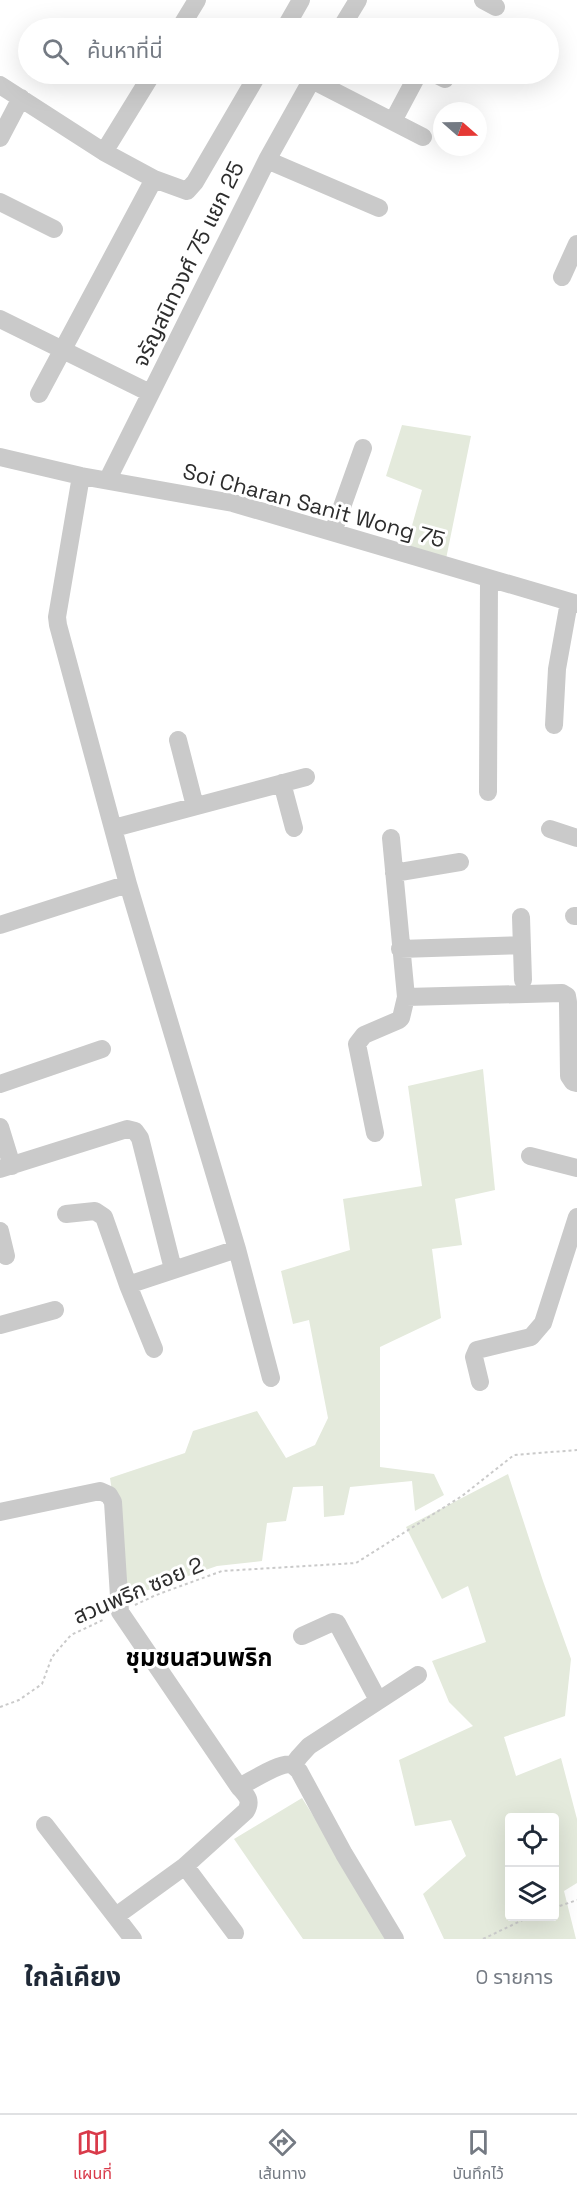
<!DOCTYPE html>
<html lang="th">
<head>
<meta charset="utf-8">
<style>
	:root { --surface:#fff; --page:#f6f6f7; --text:#1f2937; --muted:#747a83; --line:#e0e1e3; --accent:#d93a4a }
	body { margin:0; font-family:"Space Grotesk","Noto Sans Thai",sans-serif; background:var(--page); color:var(--text) }
	.controls { position:absolute; right:18px; bottom:18px; display:grid; overflow:hidden; border-radius:6px; box-shadow:0 6px 24px #0002 }
	.controls button { width:54px; height:54px; display:grid; place-items:center; padding:0; border:0; border-bottom:2px solid var(--line); background:var(--surface); color:var(--text); font:30px sans-serif }
	.compass { position:absolute; left:433px; top:102px; width:54px; height:54px; border-radius:50%; background:var(--surface); box-shadow:0 6px 24px #0002; rotate:110deg }
	.list { margin:0; padding:0; list-style:none }
	h2 { display:flex; justify-content:space-between; align-items:center; height:78px; margin:0; padding:0 24px; font-size:26px }
	h2 small { font-size:20px; font-weight:400; color:var(--muted) }
	.icon { flex:none; width:33px; height:33px; fill:none; stroke:currentColor; stroke-width:2; stroke-linecap:round; stroke-linejoin:round }
	.map { position:relative; flex:none; width:577px; height:1939px; overflow:hidden }
	.search { position:absolute; background:var(--surface); box-shadow:0 6px 24px #0002; left:18px; right:18px; top:18px; height:66px; display:flex; align-items:center; gap:15px; box-sizing:border-box; padding:0 21px; border-radius:33px; color:var(--muted); font-size:22px }
	.sheet { height:174px; background:var(--surface) }
	nav { display:flex; justify-content:space-around; align-items:center; box-sizing:border-box; height:84px; border-top:2px solid var(--line); background:var(--surface); font-size:16px; color:var(--muted) }
	nav a { display:grid; justify-items:center; gap:3px }
	nav .on { color:var(--accent) }
	.map>svg:first-child { display:block }
	.green { fill:#e4eadc; fill-rule:evenodd }
	.lines { fill:none; stroke-linecap:round; stroke-linejoin:round }
	.path { stroke:#cacaca; stroke-width:2; stroke-dasharray:3 3; stroke-linecap:butt }
	.minor { stroke:#cacaca; stroke-width:18 }
	.labels { text-anchor:middle; stroke-width:6; stroke-linejoin:round; paint-order:stroke }
	.street-label { font-size:22px; fill:#2d2d2d; stroke:#fff }
	.neighbourhood-label { font-size:24px; font-weight:bold; fill:#000; stroke:#fff }
</style>
</head>
<body>
<div class="map">
<svg width="577" height="1939" viewBox="0 0 577 1939">
	<rect width="100%" height="100%" fill="#fff"/>
	<path class="green" d="M402,425L471,436L446,559L406,547L422,490L386,476Z
		M483,1069L495,1190L455,1199L462,1245L432,1249L441,1318L380,1347V1467L434,1474L444,1495L415,1511L412,1481L350,1487L344,1515L324,1517L323,1486L293,1487L286,1521L267,1523L262,1561L217,1566L128,1597L110,1478L185,1453L193,1431L257,1411L286,1458L315,1445L328,1418L309,1320L293,1324L281,1271L350,1250L343,1199L422,1186L408,1086Z
		M508,1474L543,1581L571,1659L565,1716L504,1737L516,1776L561,1758L577,1819V1883L564,1891L576,1939H444L423,1894L466,1856L451,1820L415,1826L399,1760L473,1726L449,1702L432,1661L486,1642L468,1586L442,1599L406,1527ZM510,1818H554V1916H510Z
		M302,1798L361,1891L385,1939H303L234,1839Z"/>
	<g class="lines">
		<path class="path" d="M135,1605L156,1595L222,1571L356,1563L462,1496L514,1455L577,1450
			M0,1707L19,1700L42,1684L52,1657L71,1635L105,1619
			M554,1908L577,1900
			M483,1939L531,1916"/>
		<path class="minor" d="M483,0L496,7
			M180,28L197,0
			M285,28L301,0
			M341,28L358,0
			M435,74L445,79
			M312,80L423,137
			M0,85L104,152L154,179L187,191L195,182L258,74
			M393,121L418,74
			M0,138L21,98
			M104,152L152,74
			M267,160L379,208
			M0,202L54,229
			M562,277L577,244
			M0,319L150,393
			M39,394L154,179
			M0,457L81,476L233,503L577,604
			M81,476L57,617L58,625L128,884L237,1249L271,1378
			M108,479L267,160L315,74
			M333,532L363,448
			M554,725L557,669L569,602
			M178,740L195,806
			M282,783L294,828
			M488,792L489,580
			M114,828L306,777
			M550,829L577,838
			M394,873L460,862
			M574,916H577
			M521,917L523,980
			M0,925L128,884
			M400,949L522,945
			M406,997L562,993L567,996L568,1002L569,1076L573,1082L577,1083
			M0,1084L102,1049
			M0,1127L12,1166
			M375,1133L357,1044L364,1035L399,1020L401,1018L406,997L391,838
			M530,1156L577,1168
			M0,1169L127,1129L135,1131L140,1138L173,1269
			M66,1214L95,1211L104,1217L128,1285L237,1249
			M0,1231L6,1256
			M128,1285L154,1349
			M0,1325L55,1310
			M480,1382L474,1357L477,1350L531,1337L543,1323L577,1217
			M0,1512L100,1491L109,1495L113,1502L120,1612L239,1787C250,1782 281,1761 292,1765C294,1766 298,1770 299,1771L344,1854L395,1939
			M302,1636L333,1622L337,1623L378,1700
			M293,1765L299,1757L309,1746L418,1675
			M45,1825L133,1939
			M185,1866L235,1933
			M116,1916L185,1866L246,1811C252,1800 247,1796 239,1787"/>
	</g>
	<g class="labels">
		<g class="street-label">
			<text transform="translate(188 264) rotate(-64)" y="8">จรัญสนิทวงศ์ 75 แยก 25</text>
			<text transform="translate(314 505) rotate(15)" y="8">Soi Charan Sanit Wong 75</text>
			<text transform="translate(138 1590) rotate(-23)" y="8">สวนพริก ซอย 2</text>
		</g>
		<g class="neighbourhood-label">
			<text x="199" y="1666">ชุมชนสวนพริก</text>
		</g>
	</g>
</svg>
<div class="controls">
<button><svg class="icon" aria-label="locate" viewBox="0 0 24 24"><circle cx="12" cy="12" r="6"/><path d="M12 2v4M12 18v4M2 12h4M18 12h4"/></svg></button>
<button><svg class="icon" aria-label="layers" viewBox="0 0 24 24"><path d="M12 4l9 5-9 5-9-5zM3 14l9 5 9-5"/></svg></button>
</div>
<svg class="compass" viewBox="-18 -18 36 36"><path d="M0-13l5 13h-10z" fill="#e53935"/><path d="M0 13l5-13h-10z" fill="#747a83"/></svg>
<div class="search"><svg class="icon" aria-label="search" viewBox="0 0 24 24"><circle cx="10" cy="10" r="6"/><path d="M15 15l6 6"/></svg>ค้นหาที่นี่</div>
</div>
<section class="sheet">
<h2>ใกล้เคียง<small>0 รายการ</small></h2>
<ul class="list">
</ul>
</section>
<nav>
<a class="on"><svg class="icon" aria-label="map" viewBox="0 0 24 24"><path d="M3 6l6-2 6 2 6-2v14l-6 2-6-2-6 2zM9 4v14M15 6v14"/></svg>แผนที่</a>
<a><svg class="icon" aria-label="directions" viewBox="0 0 24 24"><path d="M12 3l9 9-9 9-9-9zM9 14v-3h6M13 9l2 2-2 2"/></svg>เส้นทาง</a>
<a><svg class="icon" aria-label="saved" viewBox="0 0 24 24"><path d="M7 4h10v16l-5-4-5 4z"/></svg>บันทึกไว้</a>
</nav>
</body>
</html>
